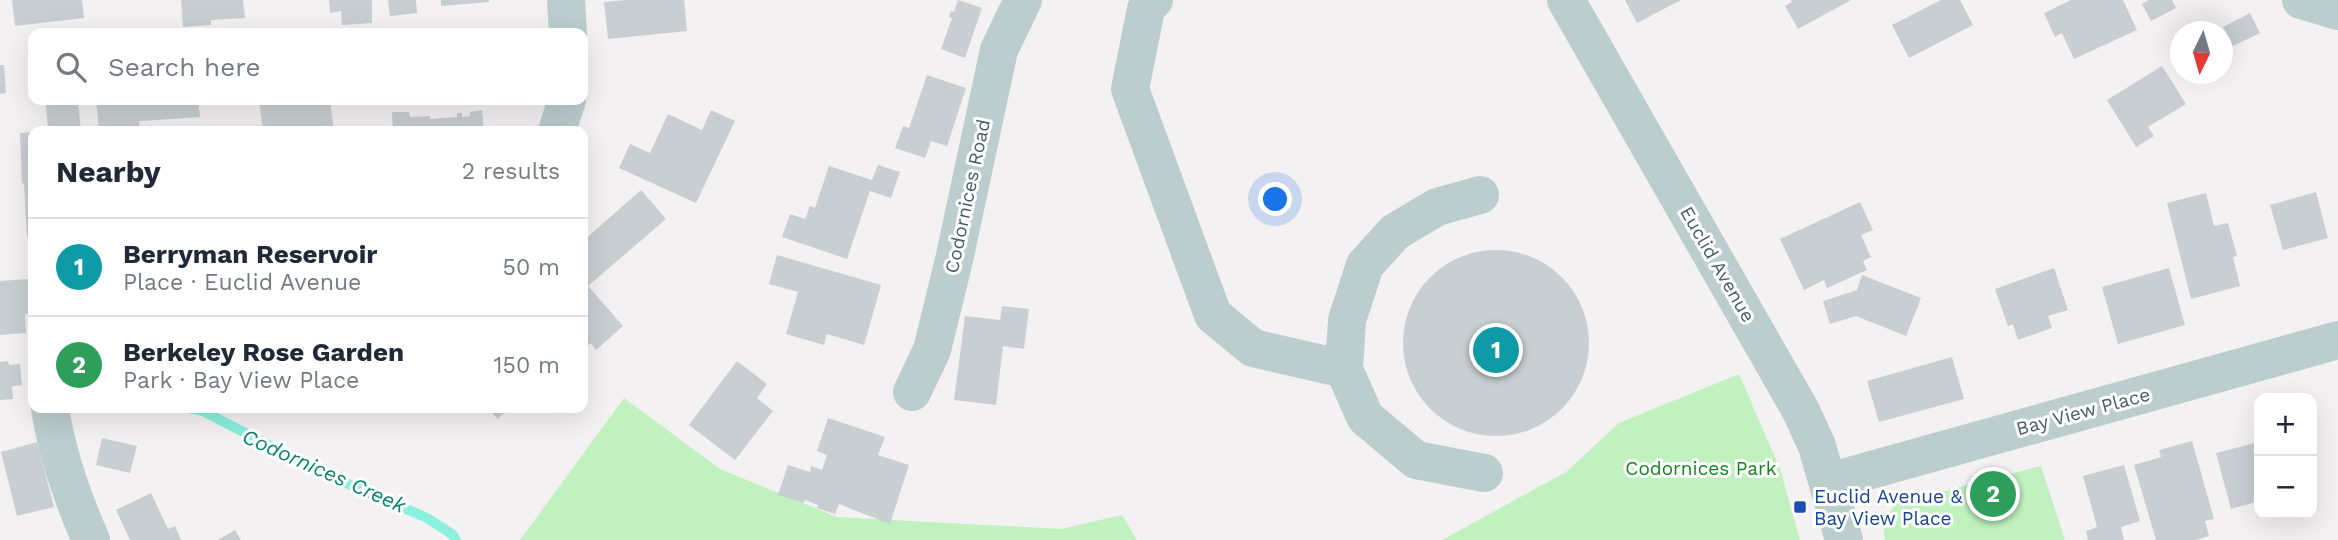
<!DOCTYPE html>
<html lang="en">
<head>
<meta charset="utf-8">
<style>
	:root { --surface:#fff; --page:#f6f6f7; --text:#1f2937; --muted:#747a83; --line:#e0e1e3; --accent:#111827 }
	body { margin:0; font-family:"Work Sans",sans-serif; background:var(--page); color:var(--text) }
	.controls { position:absolute; right:21px; bottom:21px; display:grid; overflow:hidden; border-radius:14px; box-shadow:0 7px 28px #0002 }
	.controls button { width:63px; height:63px; display:grid; place-items:center; padding:0; border:0; border-bottom:2px solid var(--line); background:var(--surface); color:var(--text); font:35px sans-serif }
	.compass { position:absolute; left:2170px; top:21px; width:63px; height:63px; border-radius:50%; background:var(--surface); box-shadow:0 7px 28px #0002; rotate:185deg }
	.you { position:absolute; left:1276px; top:200px; width:24px; height:24px; margin:-18px; border:5px solid #fff; border-radius:50%; background:#1a73e8; box-shadow:0 0 0 10px #1a73e833 }
	.badge { display:grid; place-items:center; width:46px; height:46px; border-radius:50%; background:var(--accent); color:#fff; font-size:23px; font-weight:700 }
	.pin { position:absolute; translate:-50% -50%; border:4px solid #fff; box-shadow:0 2px 7px #0006 }
	.list { margin:0; padding:0; list-style:none }
	h2 { display:flex; justify-content:space-between; align-items:center; height:91px; margin:0; padding:0 28px; font-size:30px }
	h2 small { font-size:23px; font-weight:400; color:var(--muted) }
	.list li { display:grid; grid-template-columns:46px 1fr auto; gap:21px; align-items:center; box-sizing:border-box; height:98px; padding:0 28px; border-top:2px solid var(--line) }
	.list b { display:block; font-size:26px; white-space:nowrap }
	.list p { margin:0; font-size:23px; white-space:nowrap; color:var(--muted) }
	.list em { font-size:23px; font-style:normal; color:var(--muted) }
	.icon { flex:none; width:38px; height:38px; fill:none; stroke:currentColor; stroke-width:2; stroke-linecap:round; stroke-linejoin:round }
	.map { position:relative; flex:none; width:2338px; height:540px; overflow:hidden }
	.search { position:absolute; background:var(--surface); box-shadow:0 7px 28px #0002; left:28px; top:28px; width:560px; height:77px; display:flex; align-items:center; gap:18px; box-sizing:border-box; padding:0 24px; border-radius:14px; color:var(--muted); font-size:26px }
	.panel { position:absolute; background:var(--surface); box-shadow:0 7px 28px #0002; left:28px; top:126px; width:560px; height:287px; border-radius:14px }
	.map>svg:first-child { display:block }
	.green { fill:#c0f1bf }
	.lines { fill:none; stroke-linecap:round; stroke-linejoin:round }
	.stream { stroke:#8bf0de; stroke-width:10 }
	.building { fill:#c8ced1 }
	.minor { stroke:#bccdce; stroke-width:38 }
	.transit-dot { fill:#1a4fb4; stroke:#fff; stroke-width:2.5 }
	.labels { text-anchor:middle; stroke-width:6; stroke-linejoin:round; paint-order:stroke }
	.street-label { font-size:19px; fill:#485e60; stroke:#fff }
	.park-label { font-size:19px; fill:#148621; stroke:#fff }
	.transit-label { font-size:19px; fill:#164399; stroke:#fff; text-anchor:start }
	.water-label { font-size:21px; font-style:italic; fill:#0a836d; stroke:#fff }
</style>
</head>
<body>
<div class="map">
<svg width="2338" height="540" viewBox="0 0 2338 540">
	<rect width="100%" height="100%" fill="#f4f1f2"/>
	<path class="green" d="M1739,374L1780,469L1800,540H1442L1566,472L1619,423Z
		M624,398L720,469L837,517L1061,529L1122,515L1137,540H520Z
		M2041,466L2065,540H1885L1883,523L1895,504Z"/>
	<g class="lines">
		<path class="stream" d="M189,408L203,411L318,471L427,518L452,534L456,540"/>
	</g>
	<path class="building" d="M12,0H82L84,18L15,26Z
		M181,0H243L245,18L211,20V25L183,27Z
		M329,0H372V23L342,25L341,11L330,13Z
		M388,0H416L417,13L390,16Z
		M441,0H489V2L441,6Z
		M627,0H684L687,31L608,39L604,2Z
		M958,0L982,8L965,58L941,49L952,18L949,17L951,11L954,12Z
		M1625,0H1681L1637,23Z
		M1791,0H1851L1798,29L1785,6L1792,2Z
		M1941,0H1960L1973,25L1909,58L1892,25Z
		M2071,0H2123L2137,30L2074,59L2062,33L2055,37L2044,13Z
		M2148,0H2172L2176,8L2151,21L2142,4Z
		M2250,13L2260,33L2233,46L2223,27Z
		M0,65H4L6,93L0,94Z
		M2162,66L2186,104L2148,127L2154,136L2136,147L2107,100Z
		M927,75L966,88L947,146L931,141L925,158L895,148L903,126L909,128Z
		M96,100H198L200,117L139,121L140,131H99Z
		M259,100H330L334,131H263Z
		M78,102L81,131H48L46,105Z
		M482,110L484,131H393L392,112H409L410,117L430,116V119L457,117V113H462V117L470,116V112Z
		M711,110L735,121L696,203L619,168L630,144L650,153L668,114L702,130Z
		M33,132V236L27,237L24,183L22,184L20,133Z
		M878,165L900,172L891,198L870,191L847,259L782,237L790,214L805,219L810,206L815,208L829,166L872,180Z
		M641,190L666,219L588,286L623,326L596,350L591,343L584,349L583,241Z
		M2316,192L2328,238L2283,250L2270,205Z
		M2206,193L2214,226L2228,223L2237,256L2233,257L2240,286L2191,299L2167,203Z
		M1860,202L1873,230L1861,235L1871,257L1863,261L1867,270L1827,288L1824,280L1804,290L1780,239Z
		M1403 343a93 93 0 1 1 186 0a93 93 0 1 1-186 0Z
		M777,255L881,285L864,345L827,334L824,345L786,334L798,292L769,284Z
		M2054,268L2068,310L2048,316L2052,328L2018,340L2013,324L2008,326L1995,289Z
		M2169,268L2185,325L2118,344L2102,287Z
		M1862,275L1921,298L1906,336L1856,316L1830,324L1823,301L1857,290Z
		M29,279L32,314H25L26,333L0,335V281Z
		M1002,306L1029,309L1024,349L1003,346L996,405L954,400L965,316L1000,320Z
		M1952,357L1964,399L1879,422L1867,381Z
		M8,361L9,365L20,364L22,385L12,386L13,399L0,400V362Z
		M737,361L767,384L757,398L773,411L735,460L689,425Z
		M487,408H510L498,419Z
		M828,418L885,437L878,455L909,465L890,524L839,504L835,514L817,508L818,505L805,500L804,503L778,495L788,465L810,472L811,466L822,470L827,455L817,451Z
		M102,438L137,446L130,473L96,465Z
		M2192,441L2214,519L2205,521L2209,536L2196,540H2156L2134,465L2161,457L2159,450Z
		M37,442L54,507L17,516L1,452Z
		M2259,442V501L2231,509L2216,453Z
		M2124,465L2140,521L2121,527L2124,540H2088L2086,531L2097,527L2083,476Z
		M151,493L168,529L175,526L181,540H130L116,510Z
		M235,530L241,540H218Z"/>
	<g class="lines">
		<path class="minor" d="M566,0L568,33
			M1154,0L1146,9L1130,89L1213,315L1253,348L1344,369L1365,417L1416,460L1484,473
			M1566,0L1801,411L1817,446L1844,540
			M2301,0L2338,11
			M557,131L567,100
			M1344,369L1347,320L1365,265L1395,232L1437,207L1480,195
			M912,392L932,350L954,260L999,50L1023,0
			M50,408C57,454 72,497 91,540
			M1828,482L2338,340"/>
	</g>
	<rect class="transit-dot" x="1793" y="500" width="14" height="14" rx="3.5"/>
	<g class="labels">
		<g class="street-label">
			<text transform="translate(967 196) rotate(-78)" y="7">Codornices Road</text>
			<text transform="translate(1718 264) rotate(60)" y="7">Euclid Avenue</text>
			<text transform="translate(2083 411) rotate(-15)" y="7">Bay View Place</text>
		</g>
		<g class="park-label">
			<text x="1701" y="475">Codornices Park</text>
		</g>
		<g class="transit-label">
			<text x="1814" y="503">Euclid Avenue &amp;<tspan x="1814" dy="22">Bay View Place</tspan></text>
		</g>
		<g class="water-label">
			<text transform="translate(324 471) rotate(24)" y="7">Codornices Creek</text>
		</g>
	</g>
</svg>
<div class="controls">
<button>+</button>
<button>−</button>
</div>
<svg class="compass" viewBox="-18 -18 36 36"><path d="M0-13l5 13h-10z" fill="#e53935"/><path d="M0 13l5-13h-10z" fill="#747a83"/></svg>
<div class="you"></div>
<div class="pin badge" style="left:1496px;top:350px;background:#0f9aa8">1</div>
<div class="pin badge" style="left:1993px;top:494px;background:#2e9e5b">2</div>
<div class="search"><svg class="icon" aria-label="search" viewBox="0 0 24 24"><circle cx="10" cy="10" r="6"/><path d="M15 15l6 6"/></svg>Search here</div>
<section class="panel">
<h2>Nearby<small>2 results</small></h2>
<ul class="list">
<li><span class="badge" style="background:#0f9aa8">1</span><div><b>Berryman Reservoir</b><p>Place · Euclid Avenue</p></div><em>50 m</em></li>
<li><span class="badge" style="background:#2e9e5b">2</span><div><b>Berkeley Rose Garden</b><p>Park · Bay View Place</p></div><em>150 m</em></li>
</ul>
</section>
</div>
</body>
</html>
